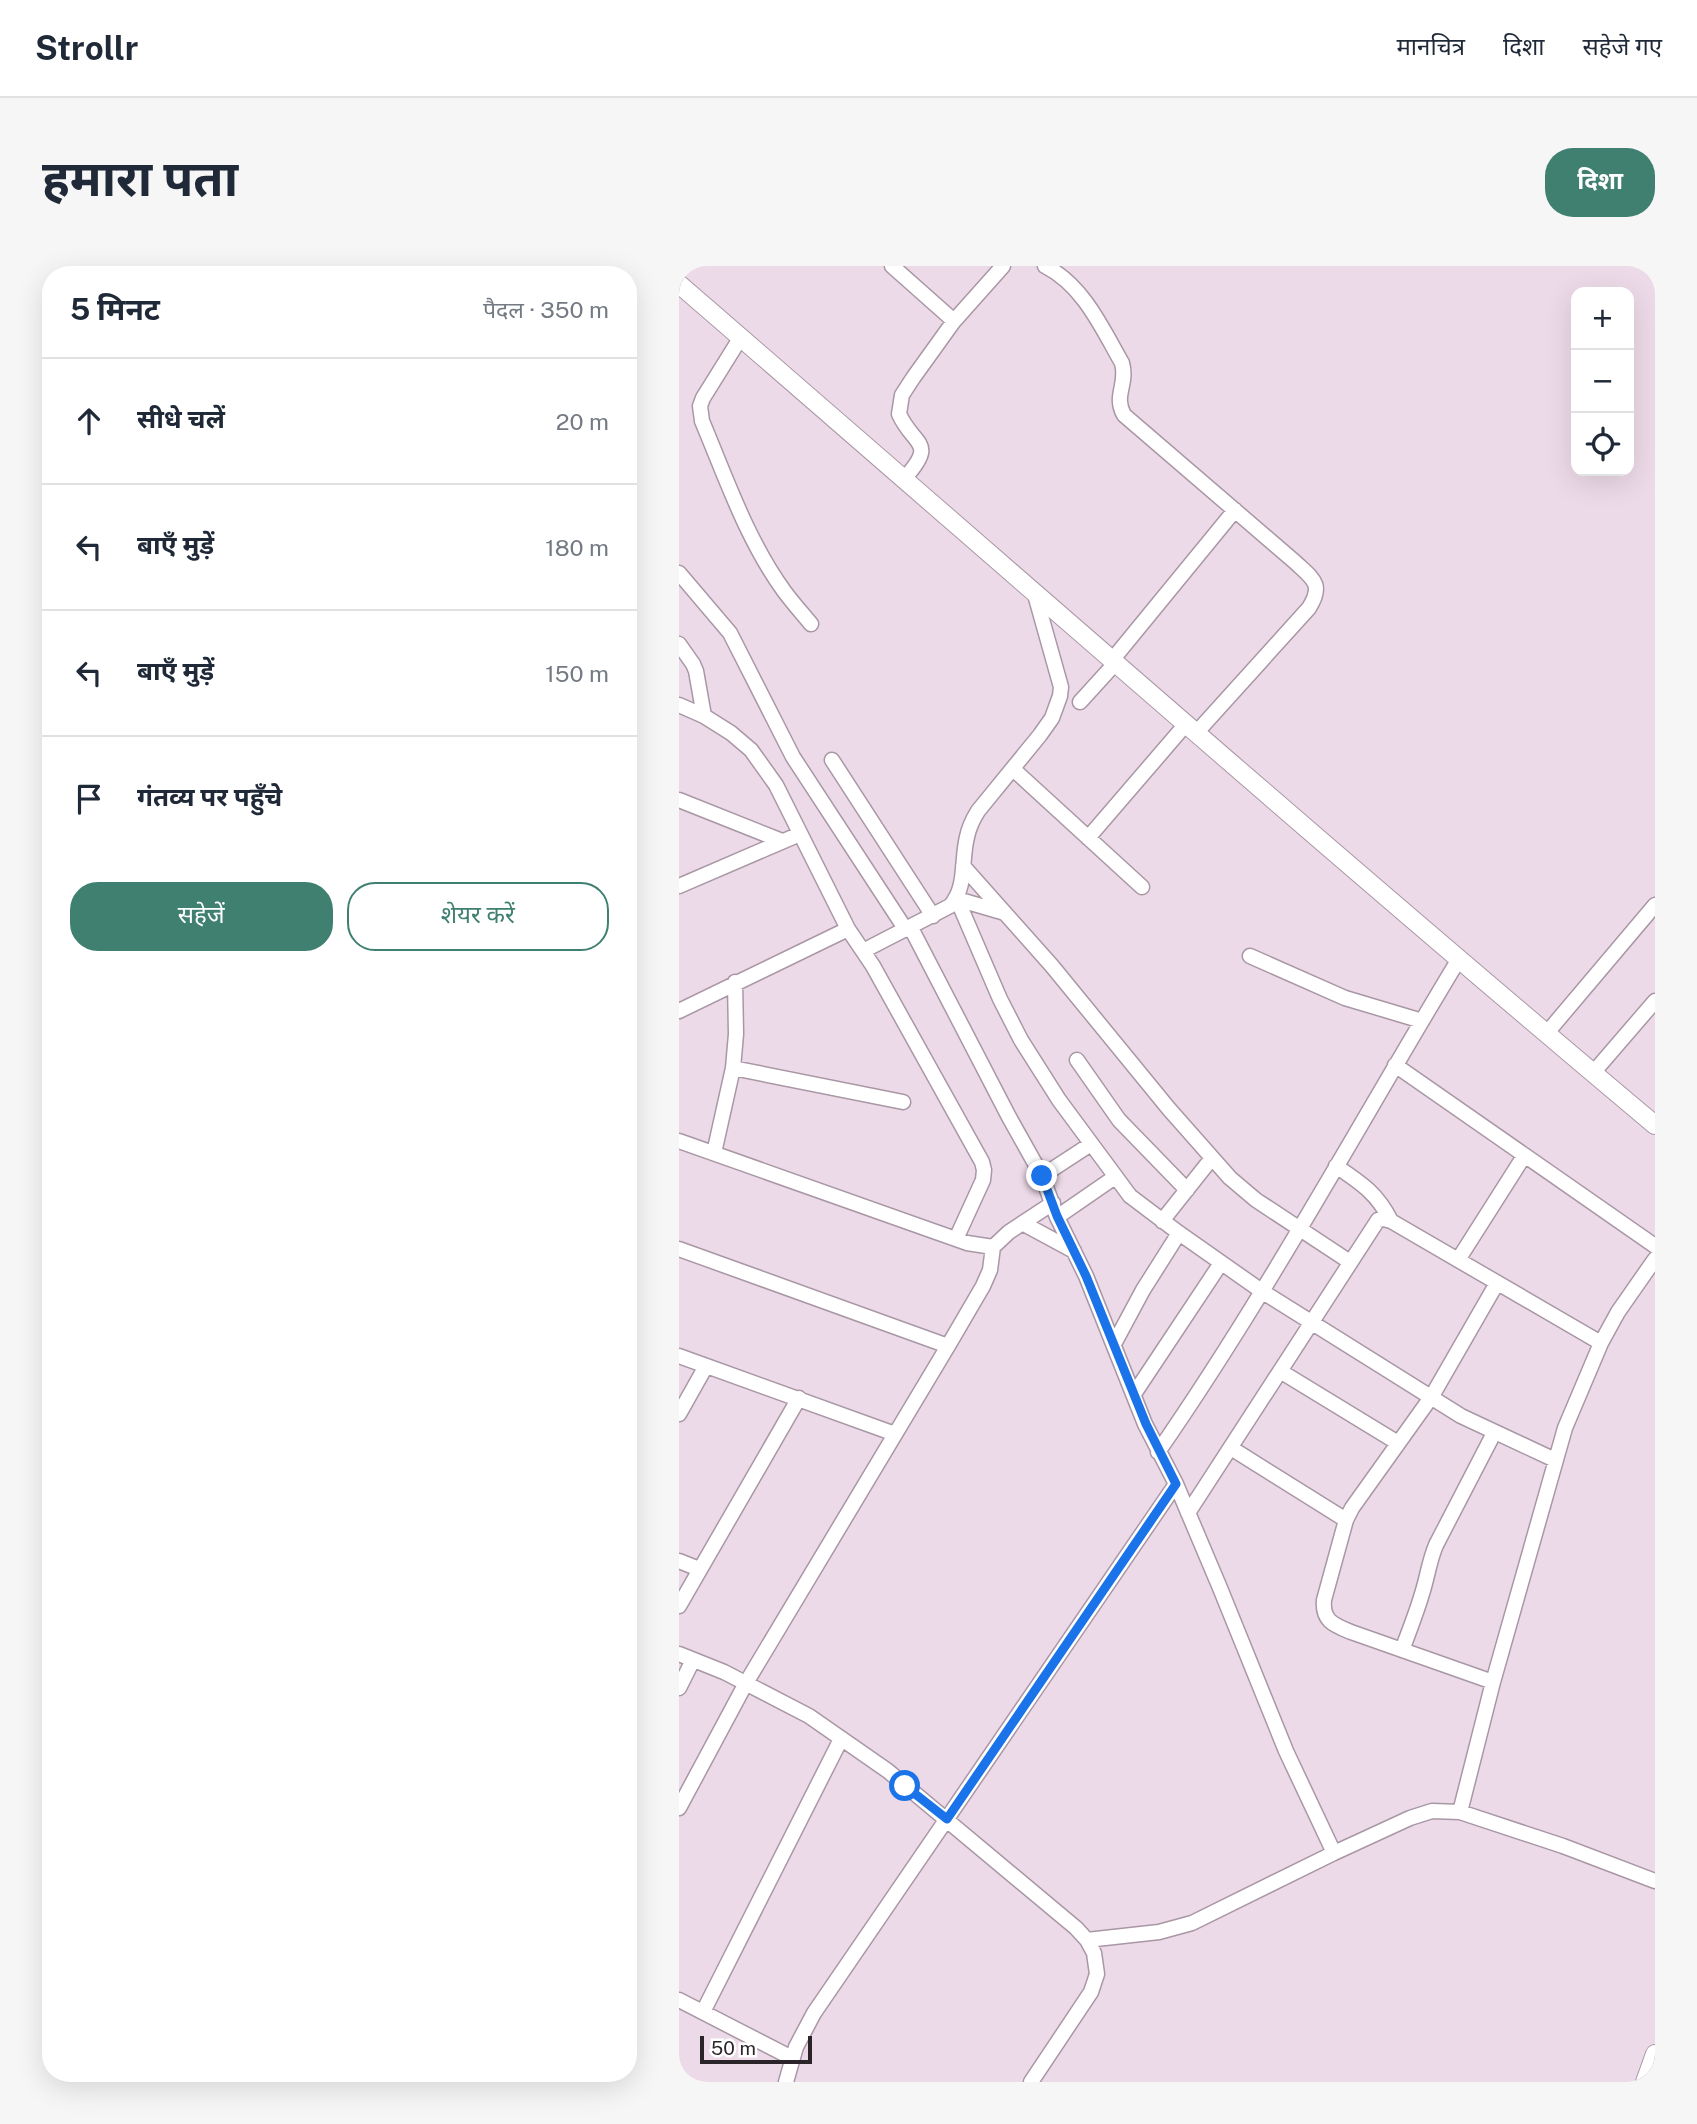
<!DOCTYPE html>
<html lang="hi">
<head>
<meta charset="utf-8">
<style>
	:root { --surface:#fff; --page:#f6f6f7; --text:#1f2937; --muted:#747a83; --line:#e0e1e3; --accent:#3f8071 }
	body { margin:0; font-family:"Public Sans","Noto Sans Devanagari",sans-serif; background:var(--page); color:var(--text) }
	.controls { position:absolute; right:21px; top:21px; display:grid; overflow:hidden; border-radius:14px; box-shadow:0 7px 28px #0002 }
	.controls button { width:63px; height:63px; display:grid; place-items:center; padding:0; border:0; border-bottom:2px solid var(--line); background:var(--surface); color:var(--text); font:35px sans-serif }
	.scale { position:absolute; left:21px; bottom:18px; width:112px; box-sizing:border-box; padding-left:7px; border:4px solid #2b2429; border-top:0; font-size:19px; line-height:24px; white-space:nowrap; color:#2b2429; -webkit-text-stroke:5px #fff; paint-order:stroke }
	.stop { position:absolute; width:21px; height:21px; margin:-16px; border:5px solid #1a73e8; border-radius:50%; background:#fff }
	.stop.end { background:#1a73e8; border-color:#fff; box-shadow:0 2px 7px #0008 }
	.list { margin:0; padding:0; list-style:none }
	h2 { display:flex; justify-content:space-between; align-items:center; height:91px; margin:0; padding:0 28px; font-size:30px }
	h2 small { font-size:23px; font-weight:400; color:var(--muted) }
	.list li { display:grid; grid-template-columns:46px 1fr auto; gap:21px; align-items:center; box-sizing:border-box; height:126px; padding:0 28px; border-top:2px solid var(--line) }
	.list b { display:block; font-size:26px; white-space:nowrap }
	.list em { font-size:23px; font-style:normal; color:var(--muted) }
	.actions { display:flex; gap:14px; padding:21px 28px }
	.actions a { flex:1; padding:16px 0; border:2px solid var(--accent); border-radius:28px; text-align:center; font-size:24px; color:var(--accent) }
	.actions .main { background:var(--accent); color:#fff }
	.icon { flex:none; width:38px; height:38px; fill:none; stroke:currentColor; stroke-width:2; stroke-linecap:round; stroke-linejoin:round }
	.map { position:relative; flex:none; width:976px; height:1816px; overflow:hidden; border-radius:28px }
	header { display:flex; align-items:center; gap:42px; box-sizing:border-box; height:98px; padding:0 35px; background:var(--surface); border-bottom:2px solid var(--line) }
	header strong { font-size:33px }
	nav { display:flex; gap:38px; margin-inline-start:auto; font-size:24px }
	.intro { display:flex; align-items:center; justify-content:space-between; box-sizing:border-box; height:168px; padding:0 42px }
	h1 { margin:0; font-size:49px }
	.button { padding:18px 32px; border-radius:28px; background:var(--accent); color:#fff; font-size:24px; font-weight:700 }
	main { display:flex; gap:42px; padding:0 42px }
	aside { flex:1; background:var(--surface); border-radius:28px; box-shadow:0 7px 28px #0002 }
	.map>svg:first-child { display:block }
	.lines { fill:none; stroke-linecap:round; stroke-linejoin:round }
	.minor-casing { stroke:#a997a5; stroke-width:17 }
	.tertiary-casing { stroke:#a997a5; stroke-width:20 }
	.minor { stroke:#fff; stroke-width:14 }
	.tertiary { stroke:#fff; stroke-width:18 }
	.route { stroke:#1a73e8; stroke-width:9 }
</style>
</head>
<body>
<header>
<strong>Strollr</strong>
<nav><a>मानचित्र</a><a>दिशा</a><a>सहेजे गए</a></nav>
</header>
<div class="intro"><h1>हमारा पता</h1><a class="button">दिशा</a></div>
<main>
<aside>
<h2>5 मिनट<small>पैदल · 350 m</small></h2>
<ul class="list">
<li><svg class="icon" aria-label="ahead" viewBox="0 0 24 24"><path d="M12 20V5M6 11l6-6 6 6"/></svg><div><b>सीधे चलें</b></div><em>20 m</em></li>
<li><svg class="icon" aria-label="left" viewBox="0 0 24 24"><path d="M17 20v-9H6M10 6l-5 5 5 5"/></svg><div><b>बाएँ मुड़ें</b></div><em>180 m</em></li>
<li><svg class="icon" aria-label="left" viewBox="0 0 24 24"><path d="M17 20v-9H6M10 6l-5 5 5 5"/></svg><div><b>बाएँ मुड़ें</b></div><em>150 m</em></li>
<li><svg class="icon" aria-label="arrive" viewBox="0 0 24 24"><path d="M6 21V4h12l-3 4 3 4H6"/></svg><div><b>गंतव्य पर पहुँचे</b></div></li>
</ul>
<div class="actions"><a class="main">सहेजें</a><a>शेयर करें</a></div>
</aside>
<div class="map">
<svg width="976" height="1816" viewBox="0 0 976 1816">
	<rect width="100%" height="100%" fill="#eddae8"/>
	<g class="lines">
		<defs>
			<path id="minor" d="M213,0L275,55
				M366,0C404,19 423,62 443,97C449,119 434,129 445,149L616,296C634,313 645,318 630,342L518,466
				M62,71L24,132L21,140L23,155C47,212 68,274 105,325C113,336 123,347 132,358
				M225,213C259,175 235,181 220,148L223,129L234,112L275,55L324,0
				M0,307L51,367L114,491L227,664
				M0,378L14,398L17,405L25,450L52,467L72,484L97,519L169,663L194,700L303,896L305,904L304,914L277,973
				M401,436L431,403L434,393L556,244
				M0,439L25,450
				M153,494L254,650
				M334,503L463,621
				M0,534L103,575
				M409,572L507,458
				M284,600L373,700L490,843L551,912L577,934L671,996
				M0,620L121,568
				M278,633L321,733L342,774L380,834L451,930L500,967L584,1026L782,1150L876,1194
				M278,633L326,647
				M232,662L330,851L363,910L378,951L407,1010L466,1158L497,1218L541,1322L607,1485L655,1587
				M184,685L271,640C288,622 282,594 288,571C290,561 294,553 299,545L361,469L373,452L381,430L382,421L355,325
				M571,690L666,732L743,755
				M0,745L169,663
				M867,768L976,639
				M398,794L440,854L508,924
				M716,799L976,980
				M54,802L224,836
				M914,807L976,735
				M0,875L288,977L314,981
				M35,887L54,802L57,768L56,716
				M657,900C682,917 698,927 712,955
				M363,910L412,878
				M378,951L436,911
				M483,955L533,892
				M345,958L395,985
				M0,983L269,1080L67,1417L0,1542
				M779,994L845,890
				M435,1078L464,1024L500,967
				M269,1080L304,1020L311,1004L314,981L330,966L374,937
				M0,1090L216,1168
				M601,1105L719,1177
				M455,1128L542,997
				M0,1148L27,1100
				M552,1182L667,1254
				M479,1186C589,1027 680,858 780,693
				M509,1247L699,954L705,953L712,955L922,1077
				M0,1295L20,1303
				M0,1340L120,1132
				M723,1384C731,1363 739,1343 745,1321C749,1307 751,1293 757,1279L815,1167
				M0,1388L45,1406L130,1450L209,1505L397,1662L408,1674L415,1687L418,1708L412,1726L352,1816
				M814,1416L672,1366C655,1359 643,1355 645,1334L667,1254L673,1242L753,1130L818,1017
				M0,1422L14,1394
				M781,1546L814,1416L886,1162L922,1077L939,1046L976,993
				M408,1674L480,1666L513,1657L655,1587L731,1552L753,1545L781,1546L884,1580L976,1615
				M0,1734L113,1792
				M24,1746L162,1473
				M107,1816L117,1781L135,1747L497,1218"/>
			<path id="tertiary" d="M0,18C325,299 647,583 976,859
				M966,1816L976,1788"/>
		</defs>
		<use href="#minor" class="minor-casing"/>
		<use href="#tertiary" class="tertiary-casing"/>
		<use href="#minor" class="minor"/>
		<use href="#tertiary" class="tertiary"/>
	</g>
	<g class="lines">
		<path class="route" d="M226,1520L268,1553L497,1218L467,1158L407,1010L378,950L363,910"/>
	</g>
</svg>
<div class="controls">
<button>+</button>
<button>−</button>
<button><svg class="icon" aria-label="locate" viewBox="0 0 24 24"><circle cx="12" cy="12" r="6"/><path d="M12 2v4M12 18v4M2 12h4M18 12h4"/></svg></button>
</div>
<div class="scale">50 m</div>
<div class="stop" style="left:226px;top:1520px"></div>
<div class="stop end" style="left:363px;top:910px"></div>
</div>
</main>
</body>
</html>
